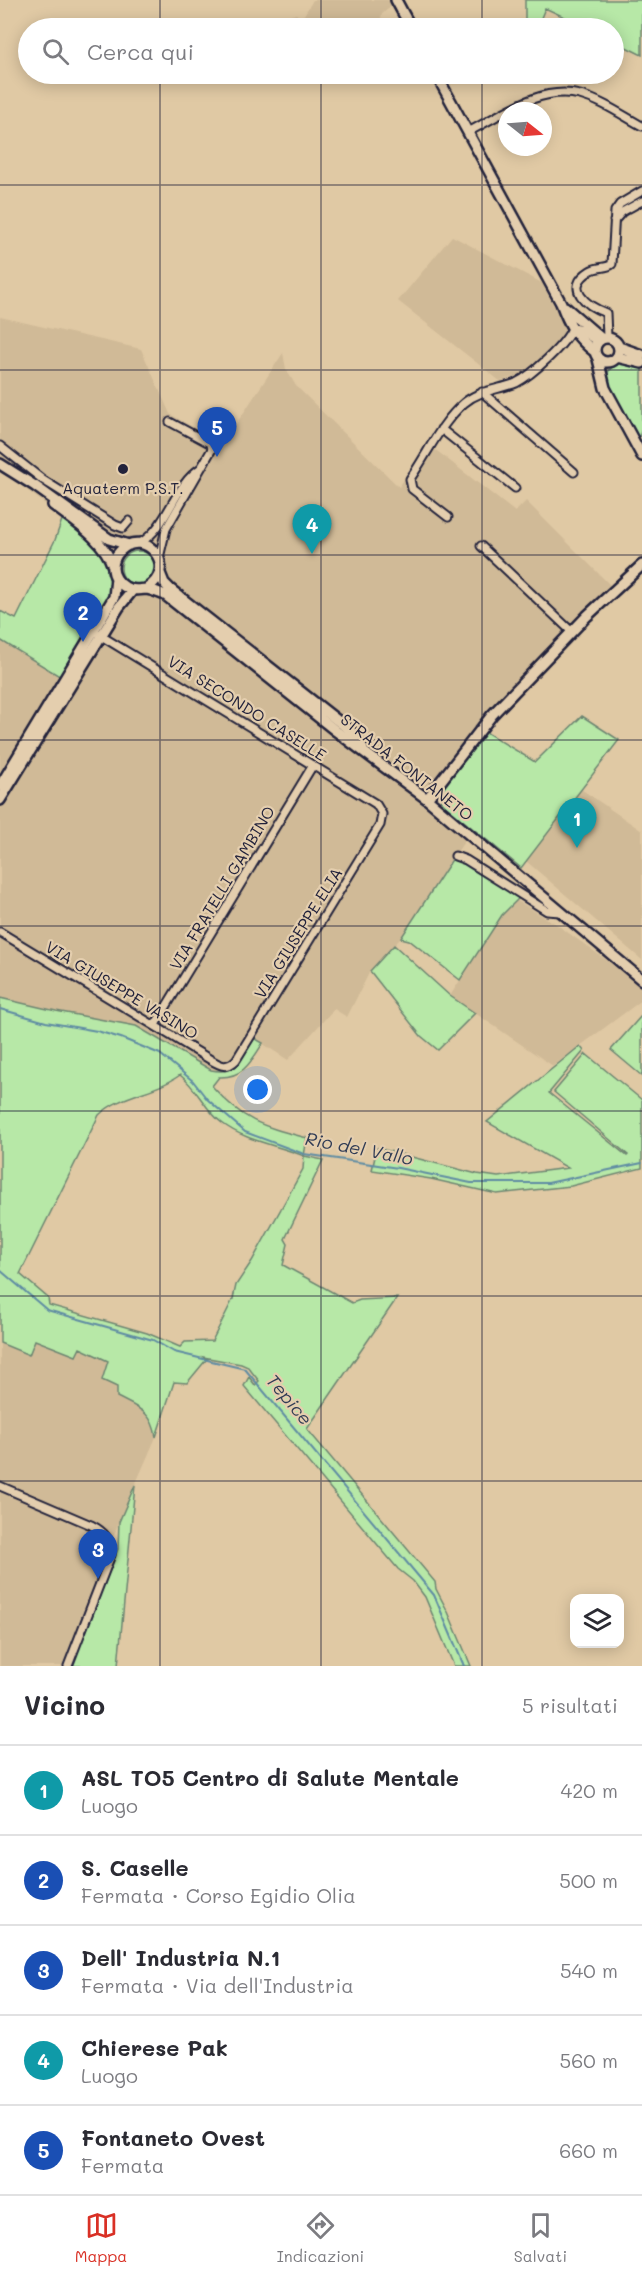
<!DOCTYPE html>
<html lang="it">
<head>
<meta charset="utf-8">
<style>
	:root { --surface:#fff; --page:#f7f7f7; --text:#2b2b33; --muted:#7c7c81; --line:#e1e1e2; --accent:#d93025 }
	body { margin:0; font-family:Mali,sans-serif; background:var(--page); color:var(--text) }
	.controls { position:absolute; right:18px; bottom:18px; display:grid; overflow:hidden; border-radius:12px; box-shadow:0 3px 15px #0003 }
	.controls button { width:54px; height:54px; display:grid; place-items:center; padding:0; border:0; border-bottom:2px solid var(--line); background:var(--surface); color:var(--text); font:30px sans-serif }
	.compass { position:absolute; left:498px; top:102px; width:54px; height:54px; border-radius:50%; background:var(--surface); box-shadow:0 3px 15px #0003; rotate:107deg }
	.you { position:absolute; left:258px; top:1090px; width:21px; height:21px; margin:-15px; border:4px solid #fff; border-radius:50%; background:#1a73e8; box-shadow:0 0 0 9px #1a73e833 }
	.badge { display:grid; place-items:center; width:39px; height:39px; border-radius:50%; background:var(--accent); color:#fff; font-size:20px; font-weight:700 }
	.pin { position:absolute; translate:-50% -50px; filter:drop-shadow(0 2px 3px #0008) }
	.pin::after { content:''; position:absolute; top:32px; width:21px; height:18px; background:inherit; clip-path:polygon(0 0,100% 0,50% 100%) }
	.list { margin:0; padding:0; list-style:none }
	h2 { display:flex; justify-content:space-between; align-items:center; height:78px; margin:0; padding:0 24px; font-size:26px }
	h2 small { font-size:20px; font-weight:400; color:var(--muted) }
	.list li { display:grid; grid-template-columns:39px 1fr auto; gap:18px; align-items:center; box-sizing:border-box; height:90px; padding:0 24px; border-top:2px solid var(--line) }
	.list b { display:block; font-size:22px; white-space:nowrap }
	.list p { margin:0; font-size:20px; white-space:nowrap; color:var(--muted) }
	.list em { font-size:20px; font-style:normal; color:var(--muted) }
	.icon { flex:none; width:33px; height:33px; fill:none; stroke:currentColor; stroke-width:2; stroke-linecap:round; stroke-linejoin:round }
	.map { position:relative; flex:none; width:642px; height:1666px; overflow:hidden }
	.search { position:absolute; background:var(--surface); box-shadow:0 3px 15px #0003; left:18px; right:18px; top:18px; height:66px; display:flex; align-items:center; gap:15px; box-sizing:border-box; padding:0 21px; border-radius:33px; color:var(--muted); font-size:22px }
	.sheet { height:528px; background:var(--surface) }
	nav { display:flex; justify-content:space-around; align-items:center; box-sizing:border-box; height:84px; border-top:2px solid var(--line); background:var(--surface); font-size:16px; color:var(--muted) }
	nav a { display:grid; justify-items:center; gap:3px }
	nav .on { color:var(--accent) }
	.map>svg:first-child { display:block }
	.built { fill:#d0ba97 }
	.green { fill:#b7e8a7; stroke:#6c8571; stroke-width:1.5; fill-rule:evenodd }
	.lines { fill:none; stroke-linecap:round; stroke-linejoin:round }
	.stream { stroke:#5f8ca3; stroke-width:2 }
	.street-casing { stroke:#22223b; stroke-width:11 }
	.secondary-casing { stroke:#22223b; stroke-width:14 }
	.street { stroke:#e4ceae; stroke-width:7 }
	.secondary { stroke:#e4ceae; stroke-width:9 }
	.grid { fill:none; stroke:#22223b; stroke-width:1.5; stroke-opacity:0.55 }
	.poi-dot { fill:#22223b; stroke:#e4ceae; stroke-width:2 }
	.labels { text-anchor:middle; stroke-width:4.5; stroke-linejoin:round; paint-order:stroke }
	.poi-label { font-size:16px; fill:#22223b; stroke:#e4ceae }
	.street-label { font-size:16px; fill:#22223b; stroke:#e4ceae }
	.water-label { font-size:18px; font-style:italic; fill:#313c55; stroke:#e4ceae }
</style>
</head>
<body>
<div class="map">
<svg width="642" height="1666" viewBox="0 0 642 1666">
	<rect width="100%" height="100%" fill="#e0c9a4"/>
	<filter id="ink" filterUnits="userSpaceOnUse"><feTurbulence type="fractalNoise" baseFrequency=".0167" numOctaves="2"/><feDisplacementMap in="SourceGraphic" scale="12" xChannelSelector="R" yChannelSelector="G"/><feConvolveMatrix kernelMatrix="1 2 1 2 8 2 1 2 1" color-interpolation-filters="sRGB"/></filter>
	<g filter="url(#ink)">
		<path class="built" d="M313,0H392L394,4L382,14L379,24L375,28H289L284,18L296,14L300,17L304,15Z
			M452,236L542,283L568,333L552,350L524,374L500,381L398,301Z
			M0,317L141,349L170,414L218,442L225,441L283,353L286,369L296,386L399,487L428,444L515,512L526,501L615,590L498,703L422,800L465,840L401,938L370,971L347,1017L334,1009L288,1060L254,1038L237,1066L227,1071L219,1072L211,1070L136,1026L41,1009L0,998V639L56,671L63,518L0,469Z
			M581,789L642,831V960L526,861Z
			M516,900L556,924L616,967L642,989V1000L553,1066L450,996L502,915Z
			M35,1339L76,1356L79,1348L108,1361L117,1387V1397L146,1412L154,1425L156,1437L119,1522L64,1666H0V1343L29,1355Z"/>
		<path class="green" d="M525,0H642V55L614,41V28H588L545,8L537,28L525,26Z
			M618,361L642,368V429L638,440L609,385L608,372Z
			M63,517L98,546L107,559L111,593L61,677L0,640V611L16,619L55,540Z
			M121 568a17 17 0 1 1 34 0a17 17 0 1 1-34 0Z
			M582,716L619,740L521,868L443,804L440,797L443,789L484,731L535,762Z
			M453,858L460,859L521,896L502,915L460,980L409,940L401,938Z
			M394,945L450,996L475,1013L438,1050L421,1036L370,971Z
			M0,998L56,1011L136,1026L211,1070C238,1076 242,1058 254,1038L263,1043C251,1062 243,1078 219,1077L212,1086C244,1122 262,1126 307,1138L304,1156L323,1160L285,1239L288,1244L283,1265L352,1303L360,1300L397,1298L307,1429L435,1582L436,1589L448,1612L471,1666H454L425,1597L413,1581L398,1569L244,1386L249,1377L255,1385L259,1381L248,1367L241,1364L203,1357L206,1360L187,1383L174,1382L156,1437C152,1411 138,1408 117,1397V1387L102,1380L108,1361L80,1348L76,1356L35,1340L29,1355L0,1343ZM180,1075C197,1088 205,1110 222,1123C245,1141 277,1145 304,1156L303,1169L252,1261L236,1285L233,1299L212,1341L185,1342L180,1347L147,1333L49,1305L48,1298L20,1274L99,1115C120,1094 156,1093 180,1075Z
			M642,1015V1076L611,1050Z
			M580,1046L584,1051L549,1093L627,1156L628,1155L554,1092L586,1054L642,1100V1168L571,1186L497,1194L431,1179L372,1170L377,1148L477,1174L498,1177L568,1168L487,1122Z
			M135,1485L118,1666H71L118,1549L119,1522Z"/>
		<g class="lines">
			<path class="stream" d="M0,1009L46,1022L97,1031L121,1038L160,1054L193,1081L207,1099L245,1132L304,1154L398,1168L471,1183H548L642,1163
				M0,1270L47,1310L153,1340L174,1352L245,1369L434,1595L464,1666"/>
			<defs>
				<path id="street" d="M468,132C501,115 540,85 580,95C602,101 622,115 642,126
					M614,221L622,212L642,201
					M607,337L606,313C587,306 563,288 590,271C598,266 606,269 612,264L615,211L620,204L642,191
					M482,392L574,472
					M441,429L515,488
					M0,446L43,480L115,525L123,528L129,521
					M448,517L412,489L410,479C428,453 440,424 464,403C479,390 498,390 516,383C532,375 566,344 572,328L579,329L597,342
					M140,543C169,526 173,486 201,468
					M481,546L572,632
					M159,558L166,529L212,449L211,444L170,422
					M455,856L466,860L547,911L560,912
					M0,932L211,1060C221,1066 227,1069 236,1060L380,825L382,814L376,804L98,634
					M155,1025L313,765
					M0,1486L91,1525C105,1532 110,1539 111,1555L68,1666"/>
				<path id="secondary" d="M396,0L411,28
					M436,74L561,303C569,325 576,337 595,352
					M565,307L602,339
					M595 350a12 12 0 1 1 24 0a12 12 0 1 1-24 0Z
					M619,347L642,355
					M617,357L642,363
					M598,359L605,388L642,456
					M0,464L35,486L109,539L129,545
					M53,505C75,522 105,540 113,567
					M160,573L164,583L170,589L352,732L363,748
					M146,589C181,567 144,526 120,551C116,555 113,561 113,568C113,575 118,583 125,587C133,592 139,589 147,589C153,590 159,593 165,595L336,731L427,799L642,980
					M0,786L114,597L116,578
					M427,799L492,715L587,616L642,565
					M0,800L119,607L132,591"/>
			</defs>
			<use href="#street" class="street-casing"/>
			<use href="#secondary" class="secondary-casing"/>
			<use href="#street" class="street"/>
			<use href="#secondary" class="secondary"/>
		</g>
	</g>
	<path class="grid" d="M160,0V28M321,0V28M482,0V28M160,74V1666M321,74V1666M482,74V1666M0,185H642M0,370H642M0,555H642M0,740H642M0,926H642M0,1111H642M0,1296H642M0,1481H642"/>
	<circle class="poi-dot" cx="123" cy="469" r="6"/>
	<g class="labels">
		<g class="poi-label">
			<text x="123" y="494">Aquaterm P.S.T.</text>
		</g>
		<g class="street-label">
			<text transform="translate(247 708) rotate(32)" y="6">VIA SECONDO CASELLE</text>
			<text transform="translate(407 767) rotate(38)" y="6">STRADA FONTANETO</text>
			<text transform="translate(222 888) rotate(-59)" y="6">VIA FRATELLI GAMBINO</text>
			<text transform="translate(298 933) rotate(-58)" y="6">VIA GIUSEPPE ELIA</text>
			<text transform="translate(122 990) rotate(31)" y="6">VIA GIUSEPPE VASINO</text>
		</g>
		<g class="water-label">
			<text transform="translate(359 1149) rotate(11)" y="6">Rio del Vallo</text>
			<text transform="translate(289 1400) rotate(50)" y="6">Tepice</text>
		</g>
	</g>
</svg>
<div class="controls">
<button><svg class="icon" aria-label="layers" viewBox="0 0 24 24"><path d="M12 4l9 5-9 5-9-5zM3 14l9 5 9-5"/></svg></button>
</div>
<svg class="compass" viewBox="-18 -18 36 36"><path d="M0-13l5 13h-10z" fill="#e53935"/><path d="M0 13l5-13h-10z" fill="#7c7c81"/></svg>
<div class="you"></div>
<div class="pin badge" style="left:577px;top:848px;background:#0f9aa8">1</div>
<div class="pin badge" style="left:83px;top:642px;background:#1a4fb4">2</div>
<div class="pin badge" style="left:98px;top:1579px;background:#1a4fb4">3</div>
<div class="pin badge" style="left:312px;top:554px;background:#0f9aa8">4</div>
<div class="pin badge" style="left:217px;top:457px;background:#1a4fb4">5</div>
<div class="search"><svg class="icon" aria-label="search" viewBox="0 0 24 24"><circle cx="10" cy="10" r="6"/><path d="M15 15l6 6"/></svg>Cerca qui</div>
</div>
<section class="sheet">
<h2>Vicino<small>5 risultati</small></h2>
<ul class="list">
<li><span class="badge" style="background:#0f9aa8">1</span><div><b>ASL TO5 Centro di Salute Mentale</b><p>Luogo</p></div><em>420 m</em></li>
<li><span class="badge" style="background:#1a4fb4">2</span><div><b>S. Caselle</b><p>Fermata · Corso Egidio Olia</p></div><em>500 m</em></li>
<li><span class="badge" style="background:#1a4fb4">3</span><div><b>Dell' Industria N.1</b><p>Fermata · Via dell'Industria</p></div><em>540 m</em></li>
<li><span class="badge" style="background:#0f9aa8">4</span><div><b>Chierese Pak</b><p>Luogo</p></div><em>560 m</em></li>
<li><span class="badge" style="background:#1a4fb4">5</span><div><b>Fontaneto Ovest</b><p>Fermata</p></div><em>660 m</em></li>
</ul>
</section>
<nav>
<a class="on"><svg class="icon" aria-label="map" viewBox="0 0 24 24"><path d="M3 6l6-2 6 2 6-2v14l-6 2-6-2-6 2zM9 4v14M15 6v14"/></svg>Mappa</a>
<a><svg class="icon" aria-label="directions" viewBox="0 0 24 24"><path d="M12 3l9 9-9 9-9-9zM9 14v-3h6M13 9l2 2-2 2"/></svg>Indicazioni</a>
<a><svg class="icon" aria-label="saved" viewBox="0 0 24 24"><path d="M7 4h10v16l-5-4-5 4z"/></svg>Salvati</a>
</nav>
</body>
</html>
